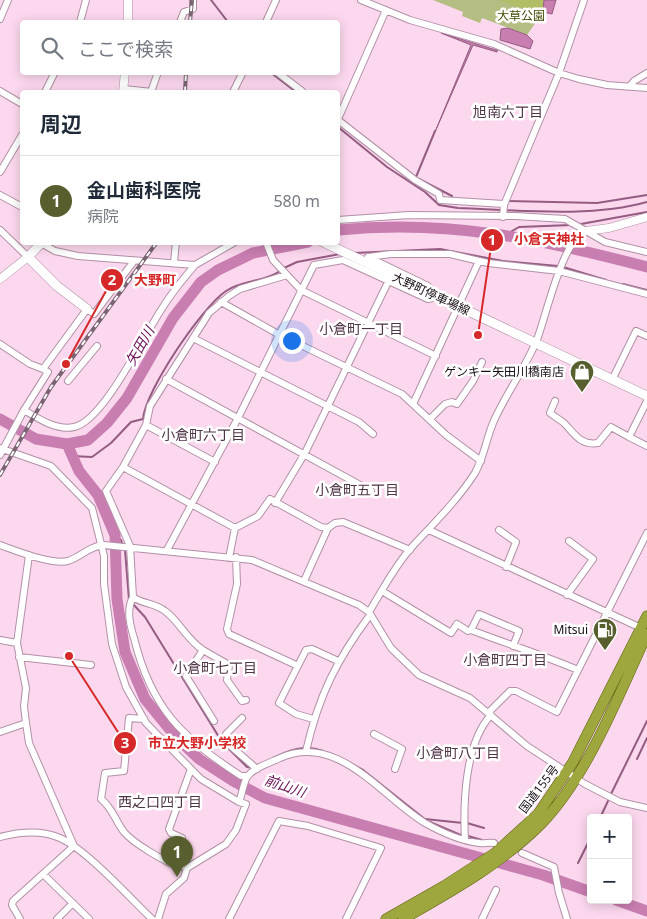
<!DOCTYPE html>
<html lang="ja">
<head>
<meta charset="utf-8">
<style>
	:root { --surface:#fff; --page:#f6f6f7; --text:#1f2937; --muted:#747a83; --line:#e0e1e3; --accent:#585e2d }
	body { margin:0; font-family:"Noto Sans","Noto Sans JP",sans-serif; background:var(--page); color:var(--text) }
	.controls { position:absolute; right:15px; bottom:15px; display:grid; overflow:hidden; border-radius:5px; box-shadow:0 2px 12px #0003 }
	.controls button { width:45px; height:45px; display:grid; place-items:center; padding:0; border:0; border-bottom:1px solid var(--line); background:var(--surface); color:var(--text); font:25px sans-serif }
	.you { position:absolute; left:291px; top:340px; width:18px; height:18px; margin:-12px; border:4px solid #fff; border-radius:50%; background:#1a73e8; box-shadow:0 0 0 8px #1a73e833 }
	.badge { display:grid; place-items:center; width:32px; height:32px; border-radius:50%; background:var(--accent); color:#fff; font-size:16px; font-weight:700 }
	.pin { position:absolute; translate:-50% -41px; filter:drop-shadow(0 1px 2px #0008) }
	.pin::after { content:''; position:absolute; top:26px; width:18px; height:15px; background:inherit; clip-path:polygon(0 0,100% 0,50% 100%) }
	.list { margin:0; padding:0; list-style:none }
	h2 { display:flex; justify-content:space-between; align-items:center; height:65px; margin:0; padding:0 20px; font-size:21px }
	h2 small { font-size:16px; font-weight:400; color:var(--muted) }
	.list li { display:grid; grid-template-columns:32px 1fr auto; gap:15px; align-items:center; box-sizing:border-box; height:90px; padding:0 20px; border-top:1px solid var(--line) }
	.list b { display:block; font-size:19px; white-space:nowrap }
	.list p { margin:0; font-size:16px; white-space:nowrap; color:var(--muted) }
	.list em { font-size:16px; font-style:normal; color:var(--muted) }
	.icon { flex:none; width:28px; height:28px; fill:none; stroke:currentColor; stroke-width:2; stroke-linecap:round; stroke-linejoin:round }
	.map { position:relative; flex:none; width:647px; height:919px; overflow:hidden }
	.search { position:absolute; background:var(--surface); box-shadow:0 2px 12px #0003; left:20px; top:20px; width:320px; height:55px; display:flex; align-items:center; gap:12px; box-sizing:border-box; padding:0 18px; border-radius:5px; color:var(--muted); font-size:19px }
	.panel { position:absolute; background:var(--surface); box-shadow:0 2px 12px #0003; left:20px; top:90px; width:320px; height:155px; border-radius:5px }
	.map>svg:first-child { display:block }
	.green { fill:#b5be82 }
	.forest { fill:#b2be66 }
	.water { fill:#c97eb1; stroke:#945c82 }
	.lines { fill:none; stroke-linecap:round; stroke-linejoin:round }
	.stream { stroke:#945c82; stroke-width:2 }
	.river { stroke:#c97eb1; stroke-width:11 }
	.minor-casing { stroke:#b190a5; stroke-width:8 }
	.tertiary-casing { stroke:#b190a5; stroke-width:9 }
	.secondary-casing { stroke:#b190a5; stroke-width:10 }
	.trunk-casing { stroke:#5f620f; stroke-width:11 }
	.minor { stroke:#fff; stroke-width:6 }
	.tertiary { stroke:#fff; stroke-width:8 }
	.secondary { stroke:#fff; stroke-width:9 }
	.trunk { stroke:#9ea63e; stroke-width:10 }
	.rail-casing { stroke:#7a6472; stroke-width:4 }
	.rail { stroke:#fff; stroke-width:2; stroke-dasharray:5.5; stroke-linecap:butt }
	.labels { text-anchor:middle; stroke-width:5; stroke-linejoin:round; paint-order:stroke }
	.park-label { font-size:12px; fill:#444a05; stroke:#fff }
	.street-label { font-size:12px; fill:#180c14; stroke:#fff }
	.poi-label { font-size:12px; fill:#180c14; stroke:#fff; text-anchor:end }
	.neighbourhood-label { font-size:14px; fill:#503447; stroke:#fff }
	.water-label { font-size:14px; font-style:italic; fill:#690d54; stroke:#fff }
	.leader { fill:none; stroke:#d62828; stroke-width:2 }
	.callout-dot { fill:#d62828; stroke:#fff; stroke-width:2 }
	.mark-label { font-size:15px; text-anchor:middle; font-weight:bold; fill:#fff }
	.callout-label { font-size:14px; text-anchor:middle; font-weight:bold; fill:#d62828; stroke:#fff; stroke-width:5; stroke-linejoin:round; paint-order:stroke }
</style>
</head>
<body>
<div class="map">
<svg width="647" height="919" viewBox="0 0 647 919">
	<rect width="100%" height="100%" fill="#fcd8ee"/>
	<path class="green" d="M433,0H544L543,12L527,35L482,18L480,23L462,16L463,12Z"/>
	<path class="forest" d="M499,0H545L544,8L540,15Z"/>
	<path class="water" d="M544,0H556L552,14L543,12Z
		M508,28L527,35L533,41L530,49L500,40L501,29Z
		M441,33L496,50L498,49L497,52L473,45L435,132L471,45Z"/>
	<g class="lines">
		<path class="stream" d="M211,0L228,22
			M270,72L296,92
			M338,127L387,167L425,192L439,205L458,208C516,210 591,218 647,202
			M416,177L435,131
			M419,179L452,196V199
			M508,201L597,203L647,195
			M581,224L647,212
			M507,234L519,227L571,225
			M354,253L440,249L503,261L558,266
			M563,267L606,280
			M284,268L297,262L340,254
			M623,284L647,290
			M72,456L92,457L111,443L131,422L143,419C145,391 202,307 226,291C242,280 265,282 280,271
			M115,535L121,540L123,546
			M125,550L129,600
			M132,603L145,617L222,742L247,767L253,768
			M273,758C289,750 305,744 323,751
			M637,759L647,738
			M348,762L363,770L426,820
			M611,794L647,721
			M600,818L608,801
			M425,819L463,823
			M430,822L463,836
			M467,823L484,828
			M468,836L482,840
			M578,863L591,837"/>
		<path class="river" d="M338,230C448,219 541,239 647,267
			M0,419L36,439L67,444L88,440L107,423L127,398L173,318L201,282L218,270L253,253L308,242
			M67,444L79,471L98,495L115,535L117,599L125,652L145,699L176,737L199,759L233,781L265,798L543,875L591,892
			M616,900L647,911"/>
		<defs>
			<path id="minor" d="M361,0L410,20L494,44L559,73L579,79L607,85L647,88
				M0,19L8,0
				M80,22L86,0
				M180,22L184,12L193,9V0
				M266,22L276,0
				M277,72L303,92
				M630,86L634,81L647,73
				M124,89L152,92
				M0,91L22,104
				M45,92L55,72
				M151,92L158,72
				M233,92L243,72
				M338,119L386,10
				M338,120L415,180L439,194L440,200L504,204
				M0,172L22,135
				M0,195L22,207
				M503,217L504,205L559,73L584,0
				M338,220L409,215L515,216L565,219L586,231C562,239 546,318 536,342C524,370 505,395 493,423C486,440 484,457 475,473C457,501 433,524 411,548C394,567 382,591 369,612
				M0,230L28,257
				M586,231L605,242L647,252
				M266,242L273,260L301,290L436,356
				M41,243L55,251L78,256L195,265L235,242
				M368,257L391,254H450L488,263L559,271L647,294
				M368,257L428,286L434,293
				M174,262L176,242
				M221,302L278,334L402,394L446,435L481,461
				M193,338L359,422L373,434
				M0,344L30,364L43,369L87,309L94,314L134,261
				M43,369L48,372L24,410C37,418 57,431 74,427C104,421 145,333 163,307C172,292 184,278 195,265
				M166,379L371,491
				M612,380L636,331L647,336
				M68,381L97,346
				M555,401L550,413C555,417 559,419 564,423C574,433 580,446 598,443L611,427L629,437
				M647,401L629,437L647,446
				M413,404L479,261
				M430,419L445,404L452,402L457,404L473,381L482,362
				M146,425L215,462
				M0,448L51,466L92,508L104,556V584L112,644L126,687L146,723L191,769
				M0,455L24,410
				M123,467L235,528L258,516L270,499L321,527L328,528L335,523L343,522L410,550
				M275,503L305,453L389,280
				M429,530L641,628
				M499,530L516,542L506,567
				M0,545C17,551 51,565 68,561C81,557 89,546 104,545L252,560L359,605L369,612L391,648L419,675L470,698L527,746L585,784L620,802L647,808
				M167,550L238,418L314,265L343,260L428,299L438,297
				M29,555L17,643L26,688L24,706L26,723L29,743L74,846
				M236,557L237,584L227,629L229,634L296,665
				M229,558L235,528
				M304,581L328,528
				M382,591L451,633L457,624L468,631L471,630C507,644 543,655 578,670
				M567,595L593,559L569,541
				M133,597C126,610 130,625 134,638C151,708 182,738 241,776H247
				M471,630L479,614L519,631L513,646
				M0,640L17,643
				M203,650C186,639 180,622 165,611C155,603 142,604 133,597L130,546L106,491L123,467L146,425L150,406L209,313L229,296L240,289L287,275
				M19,657L91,665
				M489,712L510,691H516L557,712L647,533
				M242,718L226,734V742L257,769
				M144,719L129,718L124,771L105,773L101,799C112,807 116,822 124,832C133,843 165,862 178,866
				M313,719L296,714L279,703L306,650L312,649L338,661
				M214,721L186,676L203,650L229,665L227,680L242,701L246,700
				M0,732L26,723
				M374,734L402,749L395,769
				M306,751C319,695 336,661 370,615
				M0,837C19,832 42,830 60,838C87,850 129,897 152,919
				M465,840C463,803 465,743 491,715
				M522,853L554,867L559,893L567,919
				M181,867L178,866L182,838L171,833L169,829L191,769L201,779L239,802
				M43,874L89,919
				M20,919L12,905L13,901L74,846
				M57,919L73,903
				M158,919L166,894L184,878L187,868L226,844L236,830L246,804L239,802C242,795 243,784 247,777C254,767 270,763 280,758C338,732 382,797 425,823C441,832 461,841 479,843C485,844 488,842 494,843
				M229,919L279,821L308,826L381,848L346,919
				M482,919L496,890"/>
			<path id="tertiary" d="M128,22V0
				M123,92L125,72
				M586,231L609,228L647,217
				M0,279L28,257"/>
			<path id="secondary" d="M42,242L28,257L57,286L87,309
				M323,242L647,396"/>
			<path id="trunk" d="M386,919L444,886L495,853L538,814L573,762L647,616
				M403,919C452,891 501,864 541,824C587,777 619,694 647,634"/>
		</defs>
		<use href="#minor" class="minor-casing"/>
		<use href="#tertiary" class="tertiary-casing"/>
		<use href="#secondary" class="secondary-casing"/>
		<use href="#trunk" class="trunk-casing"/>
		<use href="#minor" class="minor"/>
		<use href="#tertiary" class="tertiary"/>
		<use href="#secondary" class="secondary"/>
		<use href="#trunk" class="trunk"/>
		<defs>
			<path id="rail" d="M190,22L192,0
				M185,92L186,72
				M0,475L51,387L157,242"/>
		</defs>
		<use href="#rail" class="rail-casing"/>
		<use href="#rail" class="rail"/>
	</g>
	<defs>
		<symbol id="shop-pin" viewBox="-11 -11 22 30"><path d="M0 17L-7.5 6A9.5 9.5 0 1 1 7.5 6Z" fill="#585e2d" stroke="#fff"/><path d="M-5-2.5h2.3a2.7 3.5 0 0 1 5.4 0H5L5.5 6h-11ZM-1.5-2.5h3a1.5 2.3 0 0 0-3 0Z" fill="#fff"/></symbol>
		<symbol id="fuel-pin" viewBox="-11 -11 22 30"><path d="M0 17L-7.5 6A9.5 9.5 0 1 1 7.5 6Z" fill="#585e2d" stroke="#fff"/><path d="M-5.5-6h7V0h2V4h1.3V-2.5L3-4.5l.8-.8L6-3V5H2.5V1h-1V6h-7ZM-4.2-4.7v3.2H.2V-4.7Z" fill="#fff"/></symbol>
	</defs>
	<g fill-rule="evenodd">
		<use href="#shop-pin" x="568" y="358" width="28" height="38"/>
		<use href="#fuel-pin" x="591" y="616" width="28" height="38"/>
	</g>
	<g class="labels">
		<g class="park-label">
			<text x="521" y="20">大草公園</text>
		</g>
		<g class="street-label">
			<text transform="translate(431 294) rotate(25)" y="4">大野町停車場線</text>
			<text transform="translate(539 789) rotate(-53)" y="4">国道155号</text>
		</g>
		<g class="poi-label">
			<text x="564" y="376">ゲンキー矢田川橋南店</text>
			<text x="588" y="634">Mitsui</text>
		</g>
		<g class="neighbourhood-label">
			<text x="508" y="117">旭南六丁目</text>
			<text x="361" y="334">小倉町一丁目</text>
			<text x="203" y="440">小倉町六丁目</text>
			<text x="357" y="495">小倉町五丁目</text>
			<text x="505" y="665">小倉町四丁目</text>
			<text x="215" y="673">小倉町七丁目</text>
			<text x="458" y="758">小倉町八丁目</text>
			<text x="160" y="807">西之口四丁目</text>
		</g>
		<g class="water-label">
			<text transform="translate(140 346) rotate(-60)" y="5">矢田川</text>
			<text transform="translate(285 786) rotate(19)" y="5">前山川</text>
		</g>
	</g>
	<path class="leader" d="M478 335L492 240M66 364L112 280M69 656L125 743"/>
	<g class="callout-dot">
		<circle cx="478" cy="335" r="5"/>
		<circle cx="66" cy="364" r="5"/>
		<circle cx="69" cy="656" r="5"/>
		<circle cx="492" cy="240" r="12"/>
		<circle cx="112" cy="280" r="12"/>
		<circle cx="125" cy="743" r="12"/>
	</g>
	<g class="mark-label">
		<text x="492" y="245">1</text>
		<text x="112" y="285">2</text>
		<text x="125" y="748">3</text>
	</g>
	<g class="callout-label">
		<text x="549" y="244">小倉天神社</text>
		<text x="155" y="285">大野町</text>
		<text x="197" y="748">市立大野小学校</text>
	</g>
</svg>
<div class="controls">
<button>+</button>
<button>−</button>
</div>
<div class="you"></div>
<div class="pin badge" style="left:177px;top:877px">1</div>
<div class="search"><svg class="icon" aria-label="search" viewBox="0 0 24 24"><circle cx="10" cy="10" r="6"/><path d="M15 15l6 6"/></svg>ここで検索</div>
<section class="panel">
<h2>周辺<small></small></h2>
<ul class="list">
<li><span class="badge">1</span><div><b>金山歯科医院</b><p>病院</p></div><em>580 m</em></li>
</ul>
</section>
</div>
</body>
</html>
